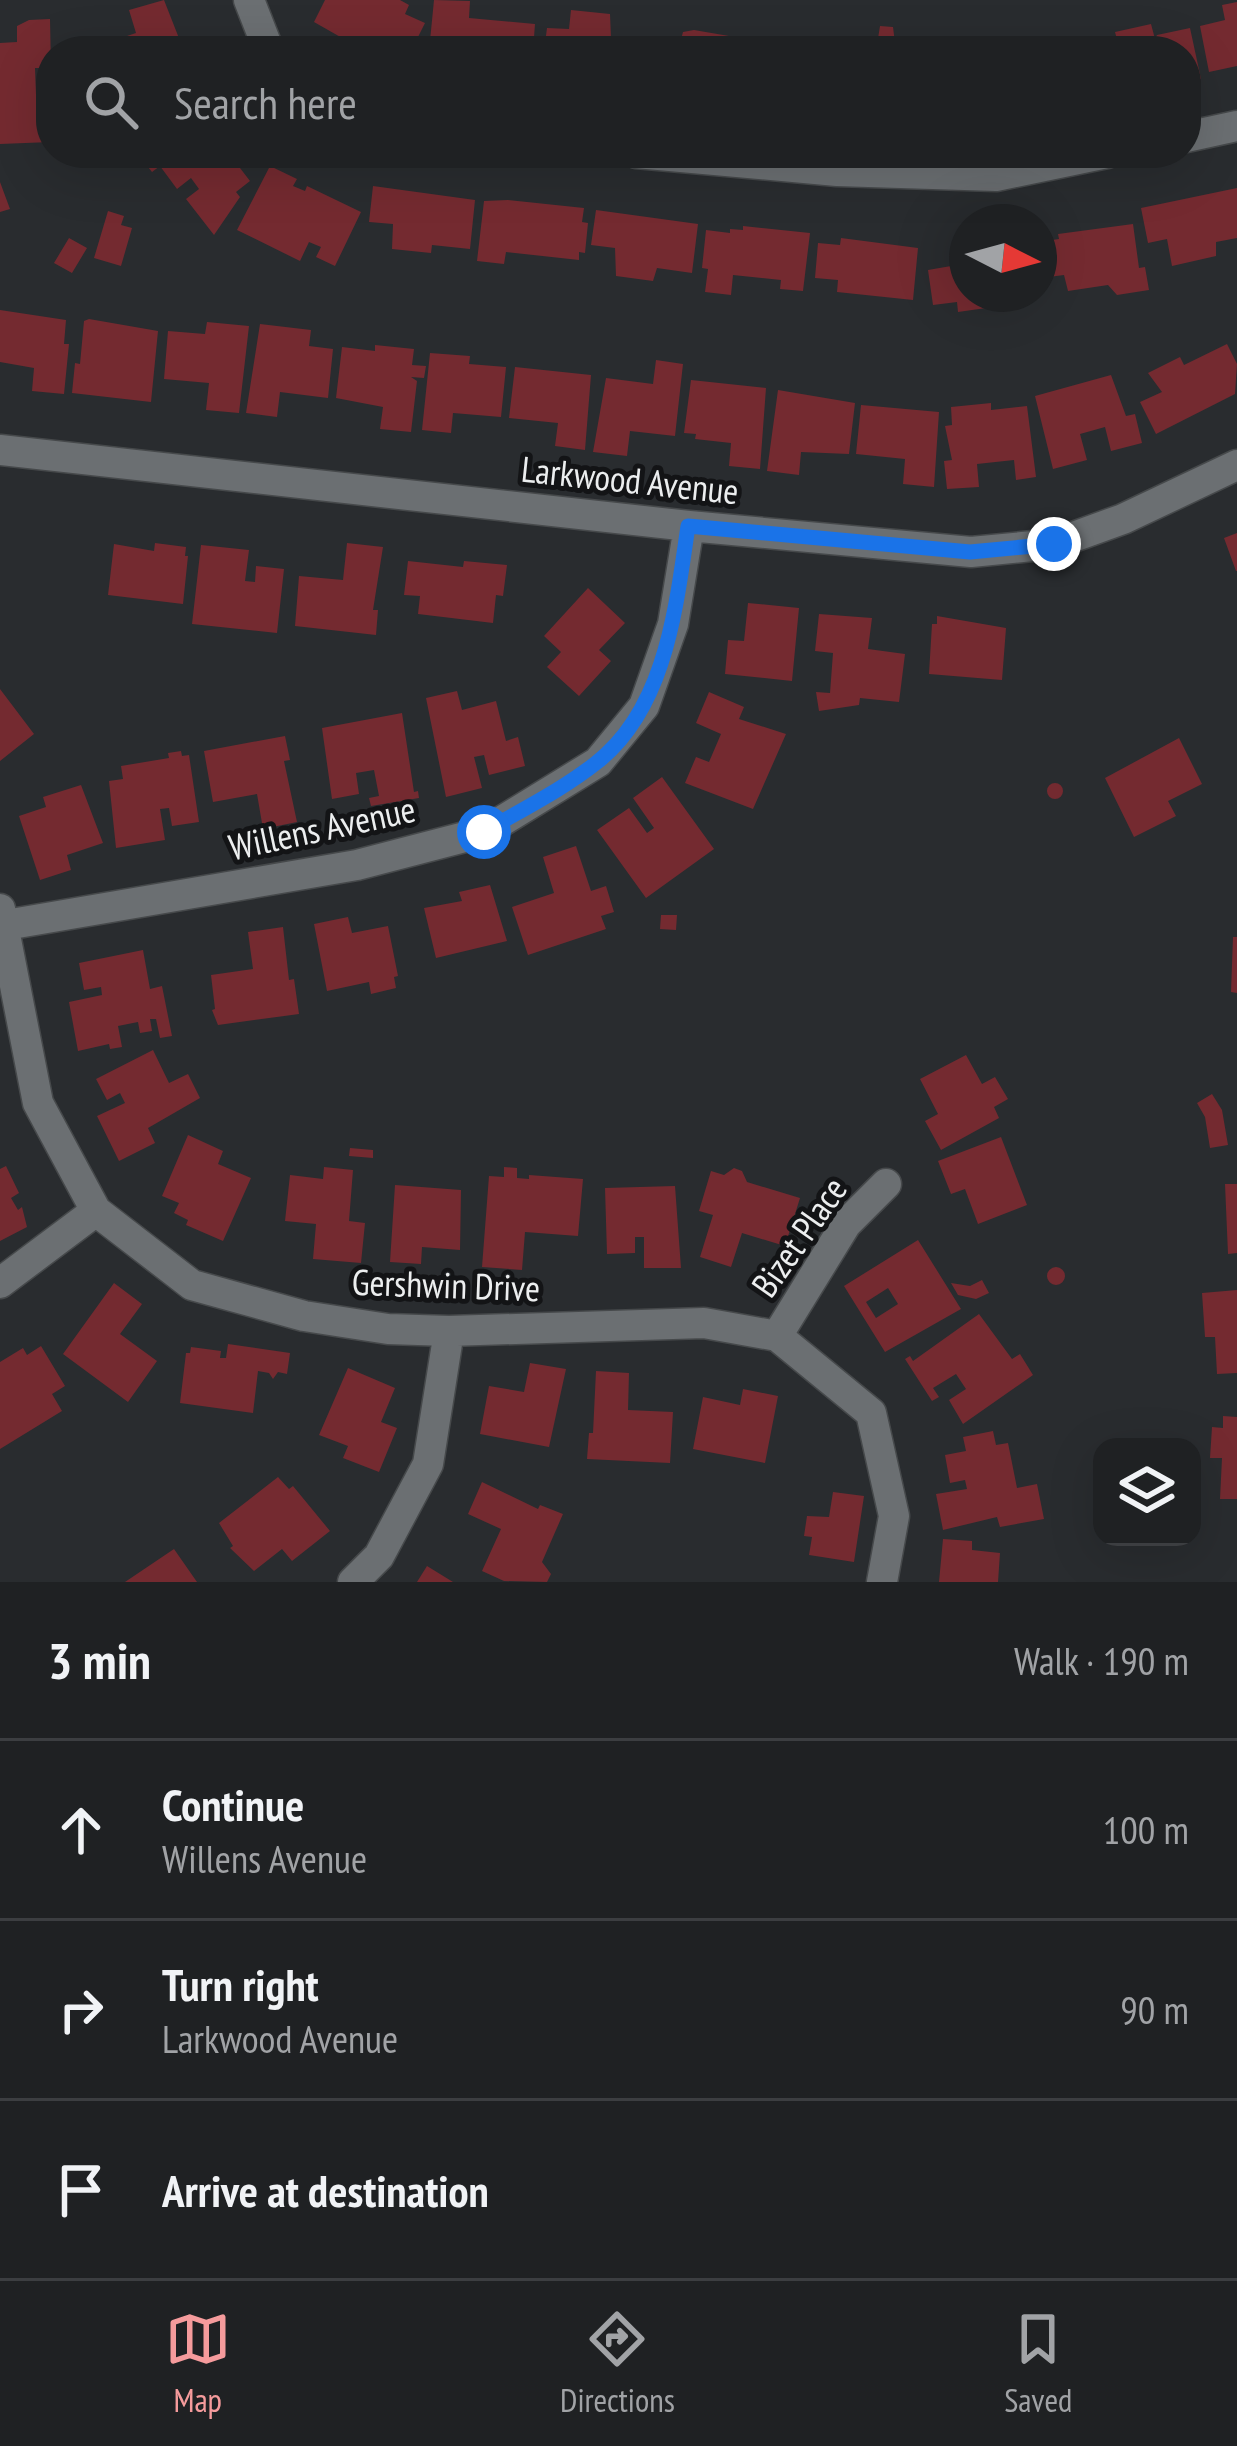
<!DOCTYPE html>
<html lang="en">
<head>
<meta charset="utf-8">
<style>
	:root { --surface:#1f2123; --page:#2c2e30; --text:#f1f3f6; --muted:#a1a3a6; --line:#3c3e41; --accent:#f59b9c }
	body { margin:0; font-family:"PT Sans Narrow",sans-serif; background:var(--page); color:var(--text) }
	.controls { position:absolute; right:36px; bottom:36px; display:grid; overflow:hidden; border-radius:24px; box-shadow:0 12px 48px #0002 }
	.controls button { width:108px; height:108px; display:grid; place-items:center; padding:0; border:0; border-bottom:3px solid var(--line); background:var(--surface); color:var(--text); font:60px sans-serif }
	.compass { position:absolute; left:949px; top:204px; width:108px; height:108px; border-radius:50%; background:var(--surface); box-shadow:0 12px 48px #0002; rotate:96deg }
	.stop { position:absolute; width:36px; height:36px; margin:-27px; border:9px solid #1a73e8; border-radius:50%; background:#fff }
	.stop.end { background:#1a73e8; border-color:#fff; box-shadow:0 3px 12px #0008 }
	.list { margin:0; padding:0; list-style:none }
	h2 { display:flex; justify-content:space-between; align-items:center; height:156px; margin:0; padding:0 48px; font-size:51px }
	h2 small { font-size:39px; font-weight:400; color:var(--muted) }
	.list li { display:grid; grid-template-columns:78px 1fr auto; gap:36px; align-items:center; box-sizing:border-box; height:180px; padding:0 48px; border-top:3px solid var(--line) }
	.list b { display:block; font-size:45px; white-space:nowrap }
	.list p { margin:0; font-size:39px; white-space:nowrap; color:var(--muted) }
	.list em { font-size:39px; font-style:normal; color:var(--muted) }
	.icon { flex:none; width:66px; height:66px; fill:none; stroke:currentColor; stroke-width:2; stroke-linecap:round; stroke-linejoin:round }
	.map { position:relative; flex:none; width:1237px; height:1582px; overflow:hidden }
	.search { position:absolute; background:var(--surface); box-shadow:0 12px 48px #0002; left:36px; right:36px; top:36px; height:132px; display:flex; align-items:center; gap:30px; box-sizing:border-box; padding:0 42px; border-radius:48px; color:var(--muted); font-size:45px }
	.sheet { height:696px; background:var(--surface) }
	nav { display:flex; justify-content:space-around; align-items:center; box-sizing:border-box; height:168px; border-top:3px solid var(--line); background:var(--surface); font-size:33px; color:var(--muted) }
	nav a { display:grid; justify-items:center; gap:6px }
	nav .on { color:var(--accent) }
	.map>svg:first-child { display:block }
	.building { fill:#742a30; fill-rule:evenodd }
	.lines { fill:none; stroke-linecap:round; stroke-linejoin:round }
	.minor-casing { stroke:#46494b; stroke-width:33 }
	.minor { stroke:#6b6f72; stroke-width:30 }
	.route { stroke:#1a73e8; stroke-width:15 }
	.labels { text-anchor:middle; stroke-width:10; stroke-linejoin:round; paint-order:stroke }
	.street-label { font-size:36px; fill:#eceeef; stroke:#131416 }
</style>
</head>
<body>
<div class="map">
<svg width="1237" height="1582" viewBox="0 0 1237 1582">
	<rect width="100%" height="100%" fill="#292c2f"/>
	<path class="building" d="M164,0L184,51H131L127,36L136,33L129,10Z
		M325,0H400L409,5L405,14L425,23L411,51H365L314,22Z
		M434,0L470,1L469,18L535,24L533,51H429Z
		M1237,2V66L1209,72L1200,26L1225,20L1222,5Z
		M571,10L610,14L611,38L645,41L644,51H544L547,28L569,29Z
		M50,19L51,68H35L37,121L51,120V142L0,144V43L17,42V26L29,20Z
		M1151,24L1155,39L1157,35L1190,28L1201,79L1186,82V51H1107L1119,47L1115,32Z
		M880,26L893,27L896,51H876Z
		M694,30L729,36L730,51H678L683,32Z
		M1068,36L1071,51H1011V49Z
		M791,42L847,48V51H790Z
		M137,153H237L245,164L240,168L250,181L236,192L240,197L214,235L186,199L199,189L191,178L177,189L160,166L152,172Z
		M270,166L297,179L293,186L305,191L307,186L361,212L335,266L316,257L321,247L309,242L300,261L237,230Z
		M0,182L10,209L0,212Z
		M373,186L475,200L470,249L432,245L431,253L392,249L393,224L369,222Z
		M1237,188V238L1216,242V256L1172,266L1167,239L1148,243L1141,208Z
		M508,200L584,208L582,222L588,223L585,253L579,252V260L506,252L504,264L477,261L484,201Z
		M596,210L698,224L692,273L657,268L653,281L616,276L615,248L591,245Z
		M108,211L124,216L121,225L132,228L121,266L94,258Z
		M1133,224L1139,268L1145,267L1149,290L1117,295L1108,285L1068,291L1064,275L1041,278L1039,242L1059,239L1058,234Z
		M743,226L810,233L803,291L780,289L781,280L733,275L731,295L705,292L708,269L702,268L706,230L730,233V229L743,230Z
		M69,238L87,248L72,273L54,263Z
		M841,238L918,248L913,300L837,292L838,280L815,278L818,243L840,245Z
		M967,253V294H1034L1035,301L958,312L957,302L933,305L928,270L951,266L949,255Z
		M0,310L66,320L64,344H69L64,394L32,391L34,368L0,362Z
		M89,319L158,331L151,402L72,393L75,363L80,364L84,321Z
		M207,322L249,326L239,413L206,410L209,383L164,379L168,331L205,334Z
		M260,324L311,330L309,346L333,349L328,398L280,392L277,417L246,413Z
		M1227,344L1237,364L1235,394L1156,434L1140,402L1162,392L1148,373L1180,357L1184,365Z
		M375,345L414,349L412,365L426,366L424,378L411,377L417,381L411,432L380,429L383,407L336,398L342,347L375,351Z
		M430,353L470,356L469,364L506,367L501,417L453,413L451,433L422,430Z
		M656,360L683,364L675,436L630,431L627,456L593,452L606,378L653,384Z
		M515,367L591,375L585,450L555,446L558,423L509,418Z
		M1111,375L1126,416L1135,414L1142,443L1111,451L1105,427L1080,434L1087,460L1053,469L1035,396Z
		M691,380L766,388L760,469L729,466L731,443L695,439L696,434L684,433Z
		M778,390L855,403L849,454L801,452L799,475L767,471Z
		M991,403V410L1027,406L1036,477L1016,480L1014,460L977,464L979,487L947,489L944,461L952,460L945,426L952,425L951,407Z
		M861,405L939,412L934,487L903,484L905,459L856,454Z
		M1237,533V571H1236L1224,538Z
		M155,543L186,547L185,556H188L183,604L108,595L114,544L154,551Z
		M347,543L383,547L373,610H378L376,635L295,626L299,576L343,580Z
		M201,545L249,550L245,581L255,582L256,566L284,569L277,633L192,624Z
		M408,561L463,567L464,561L507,565L503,596L496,595L493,623L418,614L420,596L404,595Z
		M588,588L625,623L599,650L611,661L579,696L547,667L561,652L544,636Z
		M748,603L799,608L792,681L725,674L728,640L744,641Z
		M819,614L872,618L868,649L905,654L899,702L860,698L859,705L819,711L816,692L830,693L833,653L815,651Z
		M937,616L1006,628L1002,680L929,674L932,624H937Z
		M0,689L34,734L0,761Z
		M457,691L462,710L496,701L506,741L518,737L525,766L489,775L484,755L474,757L482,788L446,797L426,698Z
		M709,692L744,707L739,719L786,734L753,809L685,783L696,757L709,762L721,734L696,723Z
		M402,713L414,792L418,791L419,798L371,806L369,798L379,796L374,770L356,773L359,794L332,799L322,728Z
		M285,736L290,760L284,761L297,822L263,829L257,794L213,802L204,751Z
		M1179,738L1202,784L1168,801L1176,816L1134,837L1105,778Z
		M181,751L182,756L189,755L199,822L172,826L169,808L160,809L165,840L116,848L109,781L123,779L121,766L169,758L168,753Z
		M662,777L714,849L646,898L597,830L629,808L647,833L654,828L633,798Z
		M1047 791a8 8 0 1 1 16 0a8 8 0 1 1-16 0Z
		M81,785L103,843L67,855L71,870L40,880L19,816L46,807L43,797Z
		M576,846L591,891L606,886L614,912L601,916L606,929L528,955L512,907L554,893L543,857Z
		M490,885L507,941L436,958L424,908L462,901L459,892Z
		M661,915H677L676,930L660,929Z
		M348,917L352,933L388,926L398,976L394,977L396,988L371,994L369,982L327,991L314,924Z
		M283,927L289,980L294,979L299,1014L218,1025L212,1010L215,1009L211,975L253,969L248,932Z
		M1233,937H1237V993L1231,992Z
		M143,950L150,989L162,986L172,1036L160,1038L156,1019H150L152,1031L140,1033L138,1022L118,1026L122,1047L110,1049L109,1044L78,1051L69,1002L102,995L101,987L84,990L79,963Z
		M153,1050L169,1083L188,1074L200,1098L148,1128L155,1143L119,1161L97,1116L125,1103L120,1093L107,1100L96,1079Z
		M966,1055L982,1084L995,1077L1008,1099L994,1107L999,1118L941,1150L925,1121L938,1114L920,1079Z
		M1212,1094L1222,1110L1228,1145L1210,1148L1205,1117L1197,1103Z
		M188,1135L223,1151L218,1164L251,1178L223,1241L186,1225L188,1220L174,1213L179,1203L162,1196Z
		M1001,1137L1027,1205L978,1224L965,1189L951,1194L938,1161Z
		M350,1148L373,1150V1158L349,1156Z
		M6,1166L19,1193L11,1198L18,1210L22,1207L27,1227L0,1241V1169Z
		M324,1167L353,1170L349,1221L365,1223L361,1263L313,1259L316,1224L285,1221L290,1175L323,1179Z
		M504,1167L517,1168V1178L529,1179V1175L583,1179L578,1236L525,1232L522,1270L482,1267L489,1176L504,1177Z
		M734,1168L742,1171L747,1182L800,1198L785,1246L742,1233L731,1267L700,1257L713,1215L699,1211L711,1171L724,1175Z
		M1225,1184H1237V1253L1228,1254Z
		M395,1185L461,1190L460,1250L422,1247L421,1264L390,1262Z
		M675,1186L681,1268H644V1237H635V1253L607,1254L605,1188Z
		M918,1240L961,1309L885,1352L844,1286ZM888,1288L898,1304L876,1318L866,1302Z
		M1047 1276a9 9 0 1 1 18 0a9 9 0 1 1-18 0Z
		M982,1280L989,1293L976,1299L958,1295L951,1283L970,1286Z
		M114,1283L142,1304L120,1334L157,1361L128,1402L63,1354Z
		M1237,1290V1373L1217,1374L1215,1337H1205L1202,1293Z
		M979,1314L1012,1359L1020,1354L1033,1375L963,1424L949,1400L966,1389L956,1374L933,1388L939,1397L932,1401L905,1359L910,1356L913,1361Z
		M228,1344L290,1353L287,1374L278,1372L273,1379L269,1373L258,1371L253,1413L180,1403L186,1353H190L191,1347L221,1351L220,1358H226Z
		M41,1346L65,1386L52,1394L62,1411L0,1449V1362L23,1348L27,1355Z
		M530,1363L566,1369L549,1447L480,1434L489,1386L524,1392Z
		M348,1368L395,1388L381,1422L397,1428L379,1472L343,1458L348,1446L319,1435Z
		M596,1371L629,1373L628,1410L673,1412L670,1463L587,1459L589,1433H593Z
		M743,1389L778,1396L765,1463L693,1449L703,1397L740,1405Z
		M1223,1416L1237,1417V1499H1220L1222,1458H1210L1212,1427L1223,1428Z
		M993,1431L996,1445L1008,1443L1017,1488L1037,1484L1044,1519L1000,1527L997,1517L943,1530L936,1494L967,1489L965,1480L950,1483L945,1455L966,1451L963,1437Z
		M278,1477L289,1489L293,1486L330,1531L292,1561L282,1549L254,1571L230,1548L233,1546L219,1523Z
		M482,1482L538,1509L540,1505L563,1514L542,1562L551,1574L547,1582L504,1581L482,1571L501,1529L468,1514Z
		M833,1492L864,1496L854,1562L809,1555L812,1537L804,1536L807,1516L829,1517Z
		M943,1539L972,1541V1550L1000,1553L998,1582H939Z
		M174,1549L197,1582H125Z
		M427,1566L453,1582H417Z"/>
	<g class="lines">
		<defs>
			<path id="minor" d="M249,0L269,51
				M1186,137L1237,126
				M636,153L837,171L996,176L1107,153
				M0,450L689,526L971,552L1054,544L1123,519L1237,465
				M0,909L38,1103L96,1211L192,1285L304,1316L388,1329L449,1331L704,1323L777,1336L871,1413L894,1516L882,1582
				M0,926L357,865L484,832L598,762L644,706L673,624L689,526
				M0,1283L96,1211
				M777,1336L846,1224L886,1184
				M353,1582L379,1556L428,1464L449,1331"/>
		</defs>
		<use href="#minor" class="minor-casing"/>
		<use href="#minor" class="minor"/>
	</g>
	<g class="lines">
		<path class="route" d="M484,832C521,810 562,790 596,763C666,709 676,607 688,526L970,552L1054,544"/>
	</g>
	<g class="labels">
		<g class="street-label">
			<text transform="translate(630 480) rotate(6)" y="13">Larkwood Avenue</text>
			<text transform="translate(322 828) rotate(-12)" y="13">Willens Avenue</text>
			<text transform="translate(799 1237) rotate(-55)" y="13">Bizet Place</text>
			<text transform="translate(446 1285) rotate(2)" y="13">Gershwin Drive</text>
		</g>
	</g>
</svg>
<div class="controls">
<button><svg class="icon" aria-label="layers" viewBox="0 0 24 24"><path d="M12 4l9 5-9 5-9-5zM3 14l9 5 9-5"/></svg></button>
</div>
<svg class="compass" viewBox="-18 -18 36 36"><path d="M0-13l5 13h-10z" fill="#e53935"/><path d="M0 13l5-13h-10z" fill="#a1a3a6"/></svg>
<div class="stop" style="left:484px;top:832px"></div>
<div class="stop end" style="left:1054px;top:544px"></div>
<div class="search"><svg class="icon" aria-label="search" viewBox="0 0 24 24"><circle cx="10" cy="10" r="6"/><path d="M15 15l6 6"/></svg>Search here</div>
</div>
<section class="sheet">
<h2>3 min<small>Walk · 190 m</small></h2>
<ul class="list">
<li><svg class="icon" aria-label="ahead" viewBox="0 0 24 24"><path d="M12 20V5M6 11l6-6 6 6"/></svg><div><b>Continue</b><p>Willens Avenue</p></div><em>100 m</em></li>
<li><svg class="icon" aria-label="right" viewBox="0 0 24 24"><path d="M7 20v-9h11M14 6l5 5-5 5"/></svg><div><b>Turn right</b><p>Larkwood Avenue</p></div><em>90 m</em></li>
<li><svg class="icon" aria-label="arrive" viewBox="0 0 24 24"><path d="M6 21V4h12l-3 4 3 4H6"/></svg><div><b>Arrive at destination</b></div></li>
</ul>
</section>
<nav>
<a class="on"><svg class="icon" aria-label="map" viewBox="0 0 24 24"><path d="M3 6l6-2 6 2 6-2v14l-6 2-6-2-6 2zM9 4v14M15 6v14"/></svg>Map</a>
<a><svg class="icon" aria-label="directions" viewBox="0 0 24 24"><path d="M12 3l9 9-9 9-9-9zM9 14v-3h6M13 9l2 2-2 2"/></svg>Directions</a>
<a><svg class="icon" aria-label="saved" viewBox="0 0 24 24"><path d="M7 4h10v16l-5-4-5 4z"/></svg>Saved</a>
</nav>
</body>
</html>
